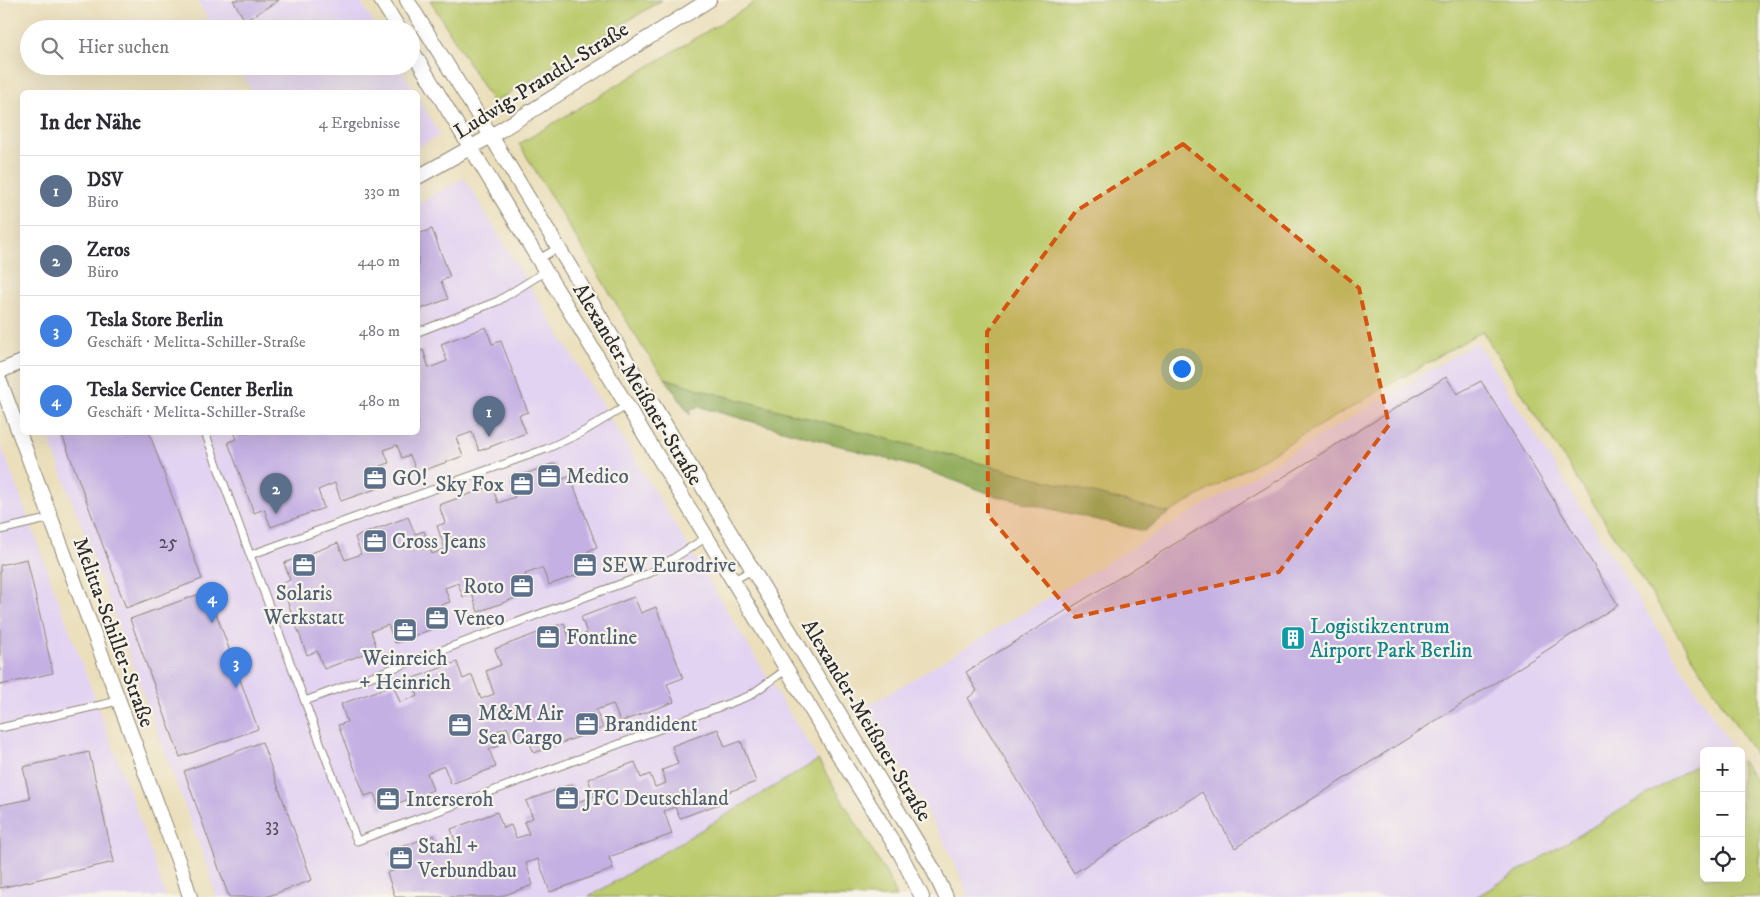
<!DOCTYPE html>
<html lang="de">
<head>
<meta charset="utf-8">
<style>
	:root { --surface:#fff; --page:#f2f2f3; --text:#2b2b33; --muted:#7c7c81; --line:#e1e1e2; --accent:#d1495b }
	body { margin:0; font-family:"IM FELL DW Pica",serif; background:var(--page); color:var(--text) }
	.controls { position:absolute; right:15px; bottom:15px; display:grid; overflow:hidden; border-radius:8px; box-shadow:0 5px 20px #0002 }
	.controls button { width:45px; height:45px; display:grid; place-items:center; padding:0; border:0; border-bottom:1px solid var(--line); background:var(--surface); color:var(--text); font:25px sans-serif }
	.you { position:absolute; left:1181px; top:368px; width:18px; height:18px; margin:-12px; border:4px solid #fff; border-radius:50%; background:#1a73e8; box-shadow:0 0 0 8px #1a73e833 }
	.badge { display:grid; place-items:center; width:32px; height:32px; border-radius:50%; background:var(--accent); color:#fff; font-size:16px; font-weight:700 }
	.pin { position:absolute; translate:-50% -41px; filter:drop-shadow(0 1px 2px #0008) }
	.pin::after { content:''; position:absolute; top:26px; width:18px; height:15px; background:inherit; clip-path:polygon(0 0,100% 0,50% 100%) }
	.list { margin:0; padding:0; list-style:none }
	h2 { display:flex; justify-content:space-between; align-items:center; height:65px; margin:0; padding:0 20px; font-size:21px }
	h2 small { font-size:16px; font-weight:400; color:var(--muted) }
	.list li { display:grid; grid-template-columns:32px 1fr auto; gap:15px; align-items:center; box-sizing:border-box; height:70px; padding:0 20px; border-top:1px solid var(--line) }
	.list b { display:block; font-size:19px; white-space:nowrap }
	.list p { margin:0; font-size:16px; white-space:nowrap; color:var(--muted) }
	.list em { font-size:16px; font-style:normal; color:var(--muted) }
	.icon { flex:none; width:28px; height:28px; fill:none; stroke:currentColor; stroke-width:2; stroke-linecap:round; stroke-linejoin:round }
	.map { position:relative; flex:none; width:1760px; height:897px; overflow:hidden }
	.search { position:absolute; background:var(--surface); box-shadow:0 5px 20px #0002; left:20px; top:20px; width:400px; height:55px; display:flex; align-items:center; gap:12px; box-sizing:border-box; padding:0 18px; border-radius:28px; color:var(--muted); font-size:19px }
	.panel { position:absolute; background:var(--surface); box-shadow:0 5px 20px #0002; left:20px; top:90px; width:400px; height:345px; border-radius:8px }
	.map>svg:first-child { display:block }
	.built { fill:#e3d3f2 }
	.green { fill:#bccb6d; stroke:#747b4c }
	.forest { fill:#95af60; stroke:#606d46 }
	.building { fill:#c5b0e3 }
	.lines { fill:none; stroke-linecap:round; stroke-linejoin:round }
	.service-casing { stroke:#8b8573; stroke-width:9 }
	.minor-casing { stroke:#8b8573; stroke-width:16 }
	.service { stroke:#fff; stroke-width:7 }
	.minor { stroke:#fff; stroke-width:14 }
	.marked { fill:#d5540f; fill-opacity:0.2; stroke:#d5540f; stroke-width:4; stroke-dasharray:10 6; stroke-linejoin:round }
	.labels { text-anchor:middle; stroke-width:4.5; stroke-linejoin:round; paint-order:stroke }
	.number-label { font-size:19px; fill:#524c59 }
	.street-label { font-size:21px; fill:#2b2b2b; stroke:#f7f3e8 }
	.service-label { font-size:21px; fill:#4e5e75; stroke:#f7f3e8; text-anchor:start }
	.culture-label { font-size:21px; fill:#0d838f; stroke:#f7f3e8; text-anchor:start }
</style>
</head>
<body>
<div class="map">
<svg width="1760" height="897" viewBox="0 0 1760 897">
	<rect width="100%" height="100%" fill="#f7f3e8"/>
	<filter id="ink" filterUnits="userSpaceOnUse"><feTurbulence type="fractalNoise" baseFrequency=".02" numOctaves="2"/><feDisplacementMap in="SourceGraphic" scale="10" xChannelSelector="R" yChannelSelector="G"/><feConvolveMatrix kernelMatrix="1 2 1 2 8 2 1 2 1" color-interpolation-filters="sRGB"/></filter>
	<filter id="wash" filterUnits="userSpaceOnUse"><feTurbulence type="fractalNoise" baseFrequency=".0096" numOctaves="4" result="noise"/><feDisplacementMap in="SourceGraphic" scale="20" xChannelSelector="R" yChannelSelector="G"/><feGaussianBlur stdDeviation="1.12" result="paint"/><feColorMatrix in="noise" values="0 0 0 0 0 0 0 0 0 0 0 0 0 0 0 0 0 1.4 0 .05"/><feComposite in="paint" operator="in"/></filter>
	<g filter="url(#wash)">
		<rect width="100%" height="100%" fill="#ebdfbb"/>
		<path class="built" d="M197,0H360L377,29H214Z
			M237,66H399L415,92H253Z
			M418,97L440,135L418,148Z
			M464,178L818,760L589,897H216L210,874L47,433L418,432V204Z
			M1477,342L1730,744L1719,751H1704V760L1476,897H968L962,879L944,841L866,707Z
			M0,442L141,823L166,897H0Z"/>
		<path class="green" d="M430,0H662L493,103Z
			M759,0H1760V762L1482,331L1169,513L702,390L665,378L645,351L519,144Z
			M818,760L887,875L896,897H589Z
			M1704,760V878H1741V760L1760,786V897H1476Z"/>
		<path class="forest" d="M665,378L702,390L1169,513L1144,531L996,496L923,469L700,407L690,409V415Z"/>
		<g id="blocks">
			<path class="building" d="M233,0H279L245,21Z
				M432,229L450,277L441,281L448,299L418,310V234Z
				M486,327L492,344L501,341L528,412L519,415L526,433L479,451L472,432L456,438L463,456L417,473L410,455L402,458L397,445L384,450L389,463L380,466L387,485L341,501L335,483L318,490L324,508L271,527L264,509L254,513L228,442L237,439L234,432H418V352L423,350L429,368L447,361L441,344Z
				M1446,377L1457,394L1481,381L1618,605L1235,848L1202,792L1074,873L968,698L977,691L966,672Z
				M61,432H149L202,579L126,608Z
				M555,463L561,480L570,476L597,547L588,551L595,569L549,585L542,568L525,574L532,592L478,612L472,594L463,597L458,583L445,588L450,602L441,605L448,623L395,643L388,625L371,631L377,649L324,669L317,651L307,655L281,584L290,580L284,563L338,543L345,560L361,554L355,537L408,517L415,534L424,531L432,554L445,549L437,526L445,523L439,505L492,486L498,503L515,497L509,480Z
				M27,559L53,673L0,685V565Z
				M208,591L258,729L180,757L130,619Z
				M634,597L641,613L656,607L683,678L667,684L674,702L620,722L613,704L596,710L603,728L534,753L527,736L512,741L507,727L494,732L499,746L489,749L496,767L451,784L444,766L427,773L433,790L380,810L374,793L365,796L338,725L347,722L341,704L393,685L400,702L418,696L411,679L457,662L463,679L472,675L481,699L494,694L486,671L501,665L495,649L564,623L570,640L587,633L581,617Z
				M718,729L725,747L741,741L756,782L717,796L719,804L680,818L675,807L664,811L672,834L609,857L613,869L550,892L538,859L526,863L533,885L499,897H395L387,873L395,870L388,852L434,835L440,852L457,846L451,829L497,812L503,828L511,825L516,838L529,834L524,822L533,818L526,801L572,784L578,802L595,796L588,779L635,762L641,778L650,774L655,787L666,783L662,770L678,764L672,746Z
				M262,742L312,880L266,897H229L184,771Z
				M89,752L114,862L0,888V805L30,799L23,767Z"/>
		</g>
	</g>
	<g filter="url(#ink)">
		<use href="#blocks" fill-opacity="0" stroke="#8b8573" stroke-width="1"/>
		<g class="lines">
			<defs>
				<path id="service" d="M539,259L558,248
					M418,332L498,301L546,271
					M205,432L250,555L546,449L581,433L628,405
					M0,530L51,518
					M250,555L357,841L749,696L787,669
					M734,580L752,570
					M305,701L650,573L707,537
					M0,728L118,701"/>
				<path id="minor" d="M381,0L399,29
					M407,0L491,136L932,867L946,897
					M411,49L835,749L901,855L922,897
					M418,177L491,136L709,0
					M0,371L22,362
					M0,381L182,871L190,897"/>
			</defs>
			<use href="#service" class="service-casing"/>
			<use href="#minor" class="minor-casing"/>
			<use href="#service" class="service"/>
			<use href="#minor" class="minor"/>
		</g>
	</g>
	<path class="marked" d="M1183,144L1359,288L1389,425L1279,572L1075,617L988,515L987,332L1076,211Z"/>
	<defs>
		<symbol id="office-square" viewBox="-11 -11 22 22"><rect x="-9" y="-9" width="18" height="18" rx="4" fill="#5c6f8a" stroke="#f7f3e8"/><path d="M-6-3h4V-5.5h4V-3h4V5H-6ZM-1-4.5V-3h2v-1.5ZM-6 0V1H6V0Z" fill="#fff"/></symbol>
		<symbol id="building-square" viewBox="-11 -11 22 22"><rect x="-9" y="-9" width="18" height="18" rx="4" fill="#0f9aa8" stroke="#f7f3e8"/><path d="M-4-6H4V6H1V3H-1V6H-4ZM-2.5-4.3h1.7v1.8h-1.7ZM.8-4.3h1.7v1.8H.8ZM-2.5-1h1.7V.8h-1.7ZM.8-1h1.7V.8H.8Z" fill="#fff"/></symbol>
	</defs>
	<g fill-rule="evenodd">
		<use href="#office-square" x="535" y="462" width="28" height="28"/>
		<use href="#office-square" x="361" y="464" width="28" height="28"/>
		<use href="#office-square" x="508" y="470" width="28" height="28"/>
		<use href="#office-square" x="361" y="527" width="28" height="28"/>
		<use href="#office-square" x="290" y="551" width="28" height="28"/>
		<use href="#office-square" x="571" y="551" width="28" height="28"/>
		<use href="#office-square" x="508" y="572" width="28" height="28"/>
		<use href="#office-square" x="423" y="604" width="28" height="28"/>
		<use href="#office-square" x="391" y="616" width="28" height="28"/>
		<use href="#office-square" x="534" y="623" width="28" height="28"/>
		<use href="#building-square" x="1279" y="624" width="28" height="28"/>
		<use href="#office-square" x="573" y="710" width="28" height="28"/>
		<use href="#office-square" x="446" y="711" width="28" height="28"/>
		<use href="#office-square" x="553" y="784" width="28" height="28"/>
		<use href="#office-square" x="374" y="785" width="28" height="28"/>
		<use href="#office-square" x="387" y="844" width="28" height="28"/>
	</g>
	<g class="labels">
		<g class="number-label">
			<text x="168" y="548">25</text>
			<text x="272" y="831">33</text>
		</g>
		<g class="street-label">
			<text transform="translate(541 80) rotate(-32)" y="7">Ludwig-Prandtl-Straße</text>
			<text transform="translate(638 384) rotate(59)" y="7">Alexander-Meißner-Straße</text>
			<text transform="translate(114 632) rotate(70)" y="7">Melitta-Schiller-Straße</text>
			<text transform="translate(867 720) rotate(59)" y="7">Alexander-Meißner-Straße</text>
		</g>
		<g class="service-label">
			<text x="566" y="483">Medico</text>
			<text x="392" y="485">GO!</text>
			<text x="504" y="491" text-anchor="end">Sky Fox</text>
			<text x="392" y="548">Cross Jeans</text>
			<text x="602" y="572">SEW Eurodrive</text>
			<text x="504" y="593" text-anchor="end">Roto</text>
			<text x="304" y="600" text-anchor="middle">Solaris<tspan x="304" dy="24">Werkstatt</tspan></text>
			<text x="454" y="625">Veneo</text>
			<text x="566" y="644">Fontline</text>
			<text x="405" y="665" text-anchor="middle">Weinreich<tspan x="405" dy="24">+ Heinrich</tspan></text>
			<text x="478" y="720">M&amp;M Air<tspan x="478" dy="24">Sea Cargo</tspan></text>
			<text x="604" y="731">Brandident</text>
			<text x="584" y="805">JFC Deutschland</text>
			<text x="406" y="806">Interseroh</text>
			<text x="418" y="853">Stahl +<tspan x="418" dy="24">Verbundbau</tspan></text>
		</g>
		<g class="culture-label">
			<text x="1310" y="633">Logistikzentrum<tspan x="1310" dy="24">Airport Park Berlin</tspan></text>
		</g>
	</g>
</svg>
<div class="controls">
<button>+</button>
<button>−</button>
<button><svg class="icon" aria-label="locate" viewBox="0 0 24 24"><circle cx="12" cy="12" r="6"/><path d="M12 2v4M12 18v4M2 12h4M18 12h4"/></svg></button>
</div>
<div class="you"></div>
<div class="pin badge" style="left:489px;top:437px;background:#5c6f8a">1</div>
<div class="pin badge" style="left:276px;top:514px;background:#5c6f8a">2</div>
<div class="pin badge" style="left:236px;top:688px;background:#3f7fe0">3</div>
<div class="pin badge" style="left:212px;top:623px;background:#3f7fe0">4</div>
<div class="search"><svg class="icon" aria-label="search" viewBox="0 0 24 24"><circle cx="10" cy="10" r="6"/><path d="M15 15l6 6"/></svg>Hier suchen</div>
<section class="panel">
<h2>In der Nähe<small>4 Ergebnisse</small></h2>
<ul class="list">
<li><span class="badge" style="background:#5c6f8a">1</span><div><b>DSV</b><p>Büro</p></div><em>330 m</em></li>
<li><span class="badge" style="background:#5c6f8a">2</span><div><b>Zeros</b><p>Büro</p></div><em>440 m</em></li>
<li><span class="badge" style="background:#3f7fe0">3</span><div><b>Tesla Store Berlin</b><p>Geschäft · Melitta-Schiller-Straße</p></div><em>480 m</em></li>
<li><span class="badge" style="background:#3f7fe0">4</span><div><b>Tesla Service Center Berlin</b><p>Geschäft · Melitta-Schiller-Straße</p></div><em>480 m</em></li>
</ul>
</section>
</div>
</body>
</html>
